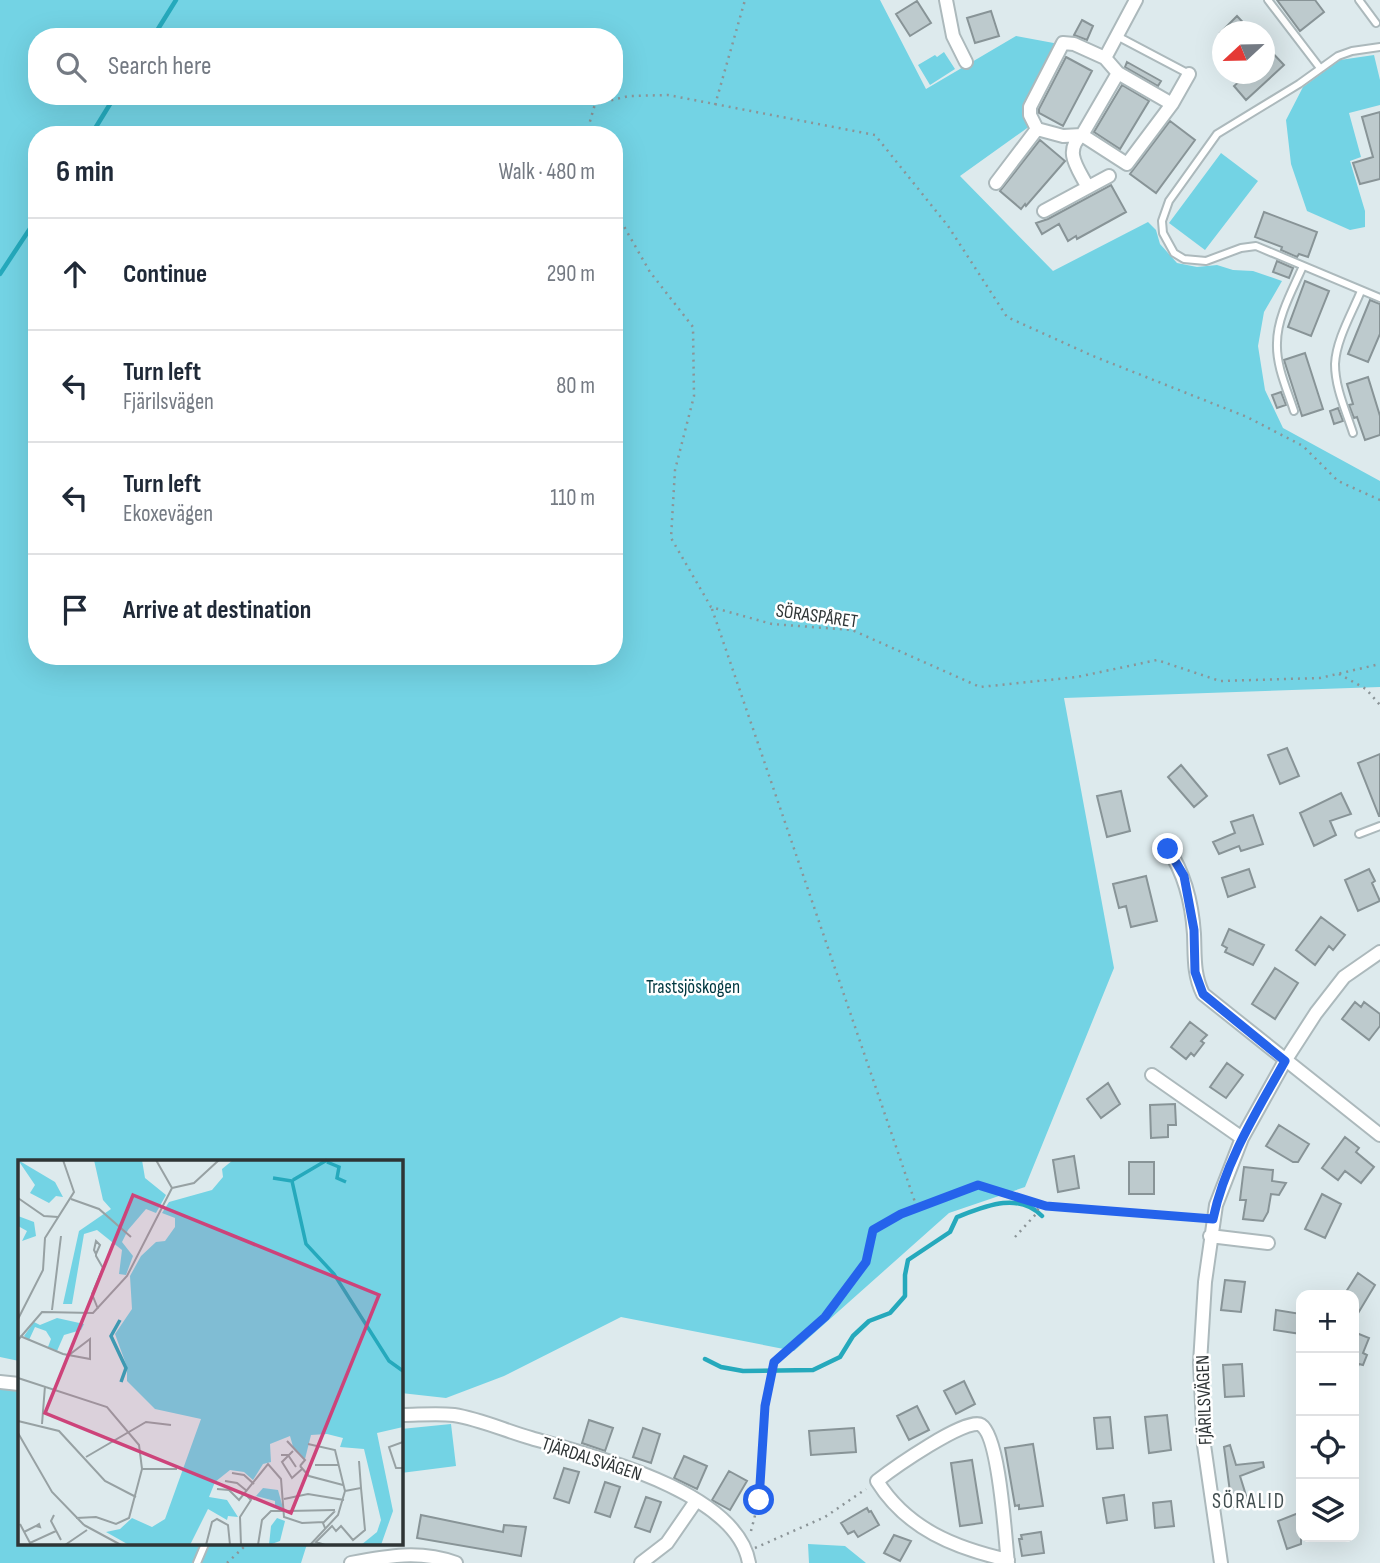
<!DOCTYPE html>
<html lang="en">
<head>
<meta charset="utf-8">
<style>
	:root { --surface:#fff; --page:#f6f6f7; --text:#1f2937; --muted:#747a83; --line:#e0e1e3 }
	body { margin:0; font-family:"Sofia Sans Condensed",sans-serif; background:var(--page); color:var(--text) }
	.controls { position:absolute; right:21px; bottom:21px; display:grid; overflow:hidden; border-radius:14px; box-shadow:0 7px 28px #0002 }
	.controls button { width:63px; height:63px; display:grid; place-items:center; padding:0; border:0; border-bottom:2px solid var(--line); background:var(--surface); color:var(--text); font:35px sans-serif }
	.compass { position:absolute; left:1212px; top:21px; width:63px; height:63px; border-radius:50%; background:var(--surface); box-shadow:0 7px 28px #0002; rotate:248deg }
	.stop { position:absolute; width:21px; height:21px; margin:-16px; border:5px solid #2563eb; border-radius:50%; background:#fff }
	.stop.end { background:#2563eb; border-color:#fff; box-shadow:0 2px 7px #0008 }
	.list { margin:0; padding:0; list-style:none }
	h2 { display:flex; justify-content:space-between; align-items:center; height:91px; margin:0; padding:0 28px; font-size:30px }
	h2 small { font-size:23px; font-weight:400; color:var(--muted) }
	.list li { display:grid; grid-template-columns:46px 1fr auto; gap:21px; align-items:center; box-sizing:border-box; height:112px; padding:0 28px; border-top:2px solid var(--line) }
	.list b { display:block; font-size:26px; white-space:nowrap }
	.list p { margin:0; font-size:23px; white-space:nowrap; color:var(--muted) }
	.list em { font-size:23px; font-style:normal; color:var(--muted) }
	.icon { flex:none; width:38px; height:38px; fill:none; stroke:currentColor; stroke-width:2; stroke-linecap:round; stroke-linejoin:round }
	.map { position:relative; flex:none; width:1380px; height:1563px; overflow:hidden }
	.search { position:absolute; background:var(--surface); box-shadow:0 7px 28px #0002; left:28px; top:28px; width:595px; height:77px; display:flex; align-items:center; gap:18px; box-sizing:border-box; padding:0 24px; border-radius:28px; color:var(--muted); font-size:26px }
	.panel { position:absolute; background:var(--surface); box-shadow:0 7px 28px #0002; left:28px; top:126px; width:595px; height:539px; border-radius:28px }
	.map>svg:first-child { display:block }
	.green { fill:#73d3e4; fill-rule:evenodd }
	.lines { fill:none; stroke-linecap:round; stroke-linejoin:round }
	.stream { stroke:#25a9bc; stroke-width:4.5 }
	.building { fill:#bdcacd; stroke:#889497; stroke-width:2 }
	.lane-casing { stroke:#acb9bc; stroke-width:10 }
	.street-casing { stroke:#acb9bc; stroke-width:16 }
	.path { stroke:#8b9497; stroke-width:2.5; stroke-dasharray:2 5; stroke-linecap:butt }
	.lane { stroke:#fff; stroke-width:6 }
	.street { stroke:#fff; stroke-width:12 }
	.route { stroke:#2563eb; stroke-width:9 }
	.labels { text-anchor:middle; stroke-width:5; stroke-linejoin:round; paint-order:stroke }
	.street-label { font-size:19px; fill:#2e3435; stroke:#fff }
	.park-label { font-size:19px; fill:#003840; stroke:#fff }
	.neighbourhood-label { font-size:21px; letter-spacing:2px; fill:#424e50; stroke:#fff }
	.inset-river { fill:none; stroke:#25a9bc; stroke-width:3.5 }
	.inset-road { fill:none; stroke:#97a1a3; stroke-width:2 }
	.view { fill:#cd437a; fill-opacity:0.15; stroke:#cd437a; stroke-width:3.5 }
	.inset-edge { fill:none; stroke:#2e3435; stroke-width:3.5 }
</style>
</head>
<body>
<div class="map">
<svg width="1380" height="1563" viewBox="0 0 1380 1563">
	<rect width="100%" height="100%" fill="#ddeaed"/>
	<path class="green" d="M0,0H880L926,89L1016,36L1059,44C1041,73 1024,89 1030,126L960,176L1053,271L1148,222L1156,230L1160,244L1177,263L1197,267L1217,265L1233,270L1253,271L1282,281L1264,312L1258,346L1265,390L1283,428L1380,481V687L1064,698L1114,968L1025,1187L949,1213L794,1351L621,1317L504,1376L446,1398L401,1393V1162H19V1361L0,1357ZM37,37H614V96H37ZM37,135H614V656H37Z
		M944,52L955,69L930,85L918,65L935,55L937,57Z
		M1374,55L1380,80V105L1349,113L1361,157L1350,161L1365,211V227L1350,230L1307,211L1291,164L1286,120L1303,87L1340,60Z
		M1221,153L1258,181L1205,250L1169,223Z
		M0,1388L19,1391V1544H307L301,1563H0Z
		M451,1424L456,1466L401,1473V1429Z
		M808,1544L845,1546L866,1563H809Z"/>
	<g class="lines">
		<path class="stream" d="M153,37L176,0
			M91,135L115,96
			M0,274L37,218
			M705,1359L721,1367L743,1371L813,1370L840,1357L853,1336L869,1321L890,1313L905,1296V1275L908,1260L950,1232L957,1217C983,1207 1018,1191 1042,1216"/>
	</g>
	<path class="building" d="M1277,0H1315L1324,12L1300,31Z
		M917,1L931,23L910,36L896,14Z
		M991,11L999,36L975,43L967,18Z
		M1237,16L1252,32H1221Z
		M1082,20L1093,26L1087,40L1074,35Z
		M1264,44L1284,65L1246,100L1234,86L1248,74H1264Z
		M1066,57L1092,71L1063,126L1039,113V109Z
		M1127,62L1161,81L1158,86L1125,67Z
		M1122,85L1149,101L1120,149L1094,132Z
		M1380,112V179L1360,184L1353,163L1373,157L1362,117Z
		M1170,121L1195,140L1156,193L1130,174Z
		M1040,140L1065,161L1026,206L1025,204L1021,209L1000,191Z
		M1111,185L1126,212L1077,239L1076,236L1068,241L1059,224L1042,234L1036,223L1048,219Z
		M1264,212L1317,232L1308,257L1299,254L1297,257L1281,250L1282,247L1255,237Z
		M1277,261L1293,268L1289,278L1273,272Z
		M1305,281L1329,291L1311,336L1288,327Z
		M1370,300L1380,304V334L1368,362L1348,354Z
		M1305,353L1323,409L1302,416L1284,360Z
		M1368,377L1380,416V435L1365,440L1357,417L1354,418L1349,405L1353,404L1347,384Z
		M1281,392L1286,405L1277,408L1272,395Z
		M1338,408L1343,421L1334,424L1330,411Z
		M1287,748L1299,776L1280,784L1268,755Z
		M1380,754V816H1379L1358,763Z
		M1181,765L1207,796L1194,807L1168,777Z
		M1121,791L1130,831L1107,837L1097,796Z
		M1341,793L1351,814L1330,821L1336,835L1314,846L1300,813Z
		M1253,815L1263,844L1241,851L1239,846L1219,854L1213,842L1235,833L1231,822Z
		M1249,869L1255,887L1228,897L1222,878Z
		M1369,869L1375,881L1372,883L1380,901L1358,911L1345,880Z
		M1146,876L1157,921L1131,927L1126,906L1119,908L1113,884Z
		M1321,917L1345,935L1333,950L1329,946L1315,965L1296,950Z
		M1229,929L1264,945L1253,965L1225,952L1227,948L1222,945Z
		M1275,968L1298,983L1275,1019L1252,1004Z
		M1355,1002L1361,1007L1364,1002L1380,1014V1026L1369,1040L1342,1019Z
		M1190,1022L1207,1035L1201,1041L1204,1043L1194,1056L1191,1053L1186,1059L1171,1047Z
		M1227,1063L1243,1075L1226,1098L1210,1087Z
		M1108,1083L1120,1104L1101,1118L1087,1099Z
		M1175,1104L1176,1125H1168V1137L1151,1138L1150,1105Z
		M1279,1125L1309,1144L1298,1162H1293L1266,1146Z
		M1345,1137L1359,1148L1356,1152L1374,1167L1361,1183L1345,1171L1338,1180L1322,1168Z
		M1074,1156L1079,1188L1058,1192L1053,1160Z
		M1129,1162H1154V1194H1129Z
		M1244,1167L1273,1170L1272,1181L1286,1183L1279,1195L1271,1194L1268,1212L1263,1221L1243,1219L1246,1200H1240Z
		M1322,1194L1341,1204L1325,1238L1305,1229Z
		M1358,1273L1375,1285L1354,1320V1295H1344Z
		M1225,1280L1245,1282L1241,1312L1221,1310Z
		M1276,1310L1301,1314V1334L1274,1330Z
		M1354,1332L1369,1338L1363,1353L1367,1355L1363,1365L1359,1364L1354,1375Z
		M1242,1364L1244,1396L1225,1397L1223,1365Z
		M964,1381L975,1404L956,1414L944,1391Z
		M917,1406L929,1430L909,1440L897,1416Z
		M1167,1415L1171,1450L1149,1453L1145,1417Z
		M1110,1417L1113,1448L1097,1449L1094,1418Z
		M589,1420L613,1428L605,1451L582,1443Z
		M643,1428L660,1434L651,1463L633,1457Z
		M854,1428L856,1452L811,1455L809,1431Z
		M1033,1444L1043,1506L1019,1509V1505L1015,1506L1005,1448Z
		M1230,1445L1236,1465L1263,1462L1264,1467L1240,1476L1249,1505L1232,1507L1224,1447Z
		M684,1456L707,1466L697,1489L674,1478Z
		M972,1460L982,1523L960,1526L951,1463Z
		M564,1468L579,1472L569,1503L554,1498Z
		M729,1471L747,1481L730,1510L712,1500Z
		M605,1482L620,1487L610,1517L595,1512Z
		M1124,1495L1127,1520L1107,1523L1103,1498Z
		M646,1497L661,1502L650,1532L635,1527Z
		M1171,1501L1174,1526L1155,1528L1153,1503Z
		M867,1508L869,1512L871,1511L879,1525L858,1537L854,1531L848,1534L841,1523Z
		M1301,1512V1544L1287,1549L1278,1521Z
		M421,1515L503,1532L504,1525L526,1527L521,1556L417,1538Z
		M1041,1532L1044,1553L1022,1556L1019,1539H1022L1021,1535Z
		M894,1535L911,1541L900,1561L884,1553Z"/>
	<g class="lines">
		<defs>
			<path id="lane" d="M1268,0L1320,68
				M1359,0L1376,23
				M1117,36L1189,74
				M1380,47L1352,51L1338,56L1299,84L1217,134L1169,201L1162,221L1163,233L1174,253L1184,259L1206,261L1241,248L1256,246L1380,298
				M1294,411C1287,389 1276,366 1277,343C1277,317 1293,289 1303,266
				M1353,433C1346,411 1335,388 1335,364C1336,340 1352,313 1361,291
				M1359,834L1380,826
				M197,1563L205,1544"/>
			<path id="street" d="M946,0L953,36L966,62
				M1105,58L1136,0
				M1037,129L1063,136L1082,135L1127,164L1172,104L1189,74
				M996,183L1037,129L1030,115V107L1063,43L1074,44L1105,58L1118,73L1172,104
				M1087,186C1078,168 1063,151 1082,135L1118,73
				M1044,211L1109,176
				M1168,849C1185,874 1192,904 1194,934C1195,955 1193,974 1203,994L1380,1135
				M1152,1075L1242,1138
				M1210,1236L1268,1243
				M0,1382L19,1384
				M401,1415C418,1415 437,1413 454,1415C480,1419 506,1431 531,1438C592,1456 737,1491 749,1563
				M1008,1560C955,1548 907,1529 877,1481C891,1470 967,1416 981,1425C1000,1437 1005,1539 1008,1563
				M351,1563C388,1556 420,1550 456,1563
				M641,1563L667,1543L696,1501
				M1221,1563L1204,1445L1200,1363L1205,1282L1216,1205L1242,1138L1285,1061L1316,1013L1344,977L1380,952"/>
		</defs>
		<use href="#lane" class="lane-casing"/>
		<use href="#street" class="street-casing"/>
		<path class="path" d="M715,105L745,0
			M586,135L595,104L629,96L668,95L875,135L948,226L1007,317L1093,356L1247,417L1303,446L1338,481L1380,500
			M614,209L650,272L693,327L694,396L675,470L671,538L711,607L772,624L852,630L980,687L1077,677L1157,660L1220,681L1320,678L1380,664
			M712,609L917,1208
			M1339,674L1366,689L1380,705
			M1015,1237L1036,1214L1040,1204
			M751,1531L759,1500L766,1393L774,1362L825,1317L866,1262L873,1230L901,1214L978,1185L1046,1206L1202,1218
			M755,1548L825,1517L866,1489
			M227,1563L247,1544"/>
		<use href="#lane" class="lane"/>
		<use href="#street" class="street"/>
	</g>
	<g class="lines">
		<path class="route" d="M759,1500L765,1406L774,1362L825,1317L866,1262L873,1230L901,1214L978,1185L1046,1206L1213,1219C1225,1162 1257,1111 1285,1061L1203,994L1195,972L1194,930L1184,876L1168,849"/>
	</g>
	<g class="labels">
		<g class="street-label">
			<text transform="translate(817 615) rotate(8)" y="7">SÖRASPÅRET</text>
			<text transform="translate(1203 1400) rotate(-92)" y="7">FJÄRILSVÄGEN</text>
			<text transform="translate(592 1458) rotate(18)" y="7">TJÄRDALSVÄGEN</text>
		</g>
		<g class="park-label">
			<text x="693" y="993">Trastsjöskogen</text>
		</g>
		<g class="neighbourhood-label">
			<text x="1249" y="1508">SÖRALID</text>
		</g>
	</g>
	<g transform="translate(18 1160)">
		<rect width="385" height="385" fill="#ddeaed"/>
		<path d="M0,0L37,22L45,37L38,36L31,43L12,33L17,25ZM76,0H124L127,18L148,35L138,53L128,49L110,70L104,82L115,96L108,115L101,114L104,90L79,70L66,74L54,144H45L61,71L93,49L85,40ZM215,0H385V267L359,273L375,351L363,385H343L359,372L363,360L346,289L322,287L325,278L309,274L293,275L287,299L276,290L272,276L252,284L253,302L245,304L235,320L226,312L212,310L197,322L191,337L209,340L220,357L210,356L209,360L190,349L172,385H111L88,372L102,369L114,358L134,367L147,359L183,259L137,249L109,221V207L97,174L114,149L112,116L123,96L138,82L147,81L157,67V58L144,53L151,42L194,30L205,17L204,9ZM0,56L16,62L18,76L4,81L9,71L0,66ZM39,158L66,164L63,170L46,175L39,191L30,187L33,179L28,171L17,167L11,180L6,176L16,162L22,165ZM245,328L260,330L265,348L257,347V341L238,336ZM259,358L267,361L262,381L251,385L253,366Z" fill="#73d3e4"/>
		<path class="inset-river" d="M309,2L321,7L319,18L328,22M255,18L274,21L288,84L316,114L371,201L385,211M275,20L309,0M102,160L93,176L108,208L103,222"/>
		<path class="inset-road" d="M154,28L176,23L201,0M0,38L26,56L40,57M53,39L81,49L113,77M78,94L82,85L78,81L76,90L78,94V96L85,108L74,134L80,149M34,150L43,76M0,159L25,110L27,78L56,32L45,0M2,176L45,194L72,199V179L51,195M0,180L24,152L75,153L109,116L154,28L138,0M0,218L89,247L121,285L124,309L111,358L98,364L78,357L58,358M0,261L41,271L87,321L118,337M24,264L27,226M0,273L34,332L66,365M269,281L287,300L282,306M385,282L371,287L378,308H385M290,284L317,290L327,331L320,355L292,385M275,291L264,302L274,318L284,309M263,295H270L278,307M68,297L128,262L153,265M297,305H320M282,306L291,316L325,325M124,309H159M214,313L226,315L236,324M207,321L219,323L229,331M199,329L211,330L221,340L250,304L263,319L266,357L284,363L306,362M327,331L343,328L341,301M266,339L290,334L326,340M270,351L317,350M36,355L33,361L43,380M2,364L12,383L38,371M66,365L103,385M307,368L305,363L317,351M6,372L18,366L21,364L22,367L18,366M47,385L69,370M188,385L194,362L199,359L210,365L212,385M223,385L222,357L233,340L227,334M240,385L244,360L253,351H265M307,385L298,382L314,366L318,371L323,366L335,380L347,370L343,328"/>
		<path class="view" d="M115,35L361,135L273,353L27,253Z"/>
		<rect width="385" height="385" class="inset-edge"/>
	</g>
</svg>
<div class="controls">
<button>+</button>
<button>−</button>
<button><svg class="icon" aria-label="locate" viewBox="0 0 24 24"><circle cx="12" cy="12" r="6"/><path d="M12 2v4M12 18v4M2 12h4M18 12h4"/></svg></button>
<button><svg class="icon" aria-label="layers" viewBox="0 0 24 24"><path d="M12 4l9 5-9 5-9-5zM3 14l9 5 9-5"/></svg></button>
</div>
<svg class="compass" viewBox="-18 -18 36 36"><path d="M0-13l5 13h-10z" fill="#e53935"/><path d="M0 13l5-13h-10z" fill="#747a83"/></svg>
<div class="stop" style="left:759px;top:1500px"></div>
<div class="stop end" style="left:1168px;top:849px"></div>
<div class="search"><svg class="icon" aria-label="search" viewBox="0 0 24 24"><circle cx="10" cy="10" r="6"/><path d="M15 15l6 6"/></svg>Search here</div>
<section class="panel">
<h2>6 min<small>Walk · 480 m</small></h2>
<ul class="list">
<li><svg class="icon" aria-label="ahead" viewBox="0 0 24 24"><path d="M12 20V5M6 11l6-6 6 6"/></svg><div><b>Continue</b></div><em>290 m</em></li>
<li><svg class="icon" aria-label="left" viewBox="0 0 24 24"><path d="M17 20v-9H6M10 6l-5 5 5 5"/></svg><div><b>Turn left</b><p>Fjärilsvägen</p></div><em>80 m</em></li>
<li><svg class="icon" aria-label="left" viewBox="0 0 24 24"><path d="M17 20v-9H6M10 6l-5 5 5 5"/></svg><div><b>Turn left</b><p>Ekoxevägen</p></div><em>110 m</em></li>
<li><svg class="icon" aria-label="arrive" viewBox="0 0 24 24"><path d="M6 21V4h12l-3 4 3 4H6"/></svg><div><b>Arrive at destination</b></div></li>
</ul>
</section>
</div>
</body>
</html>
